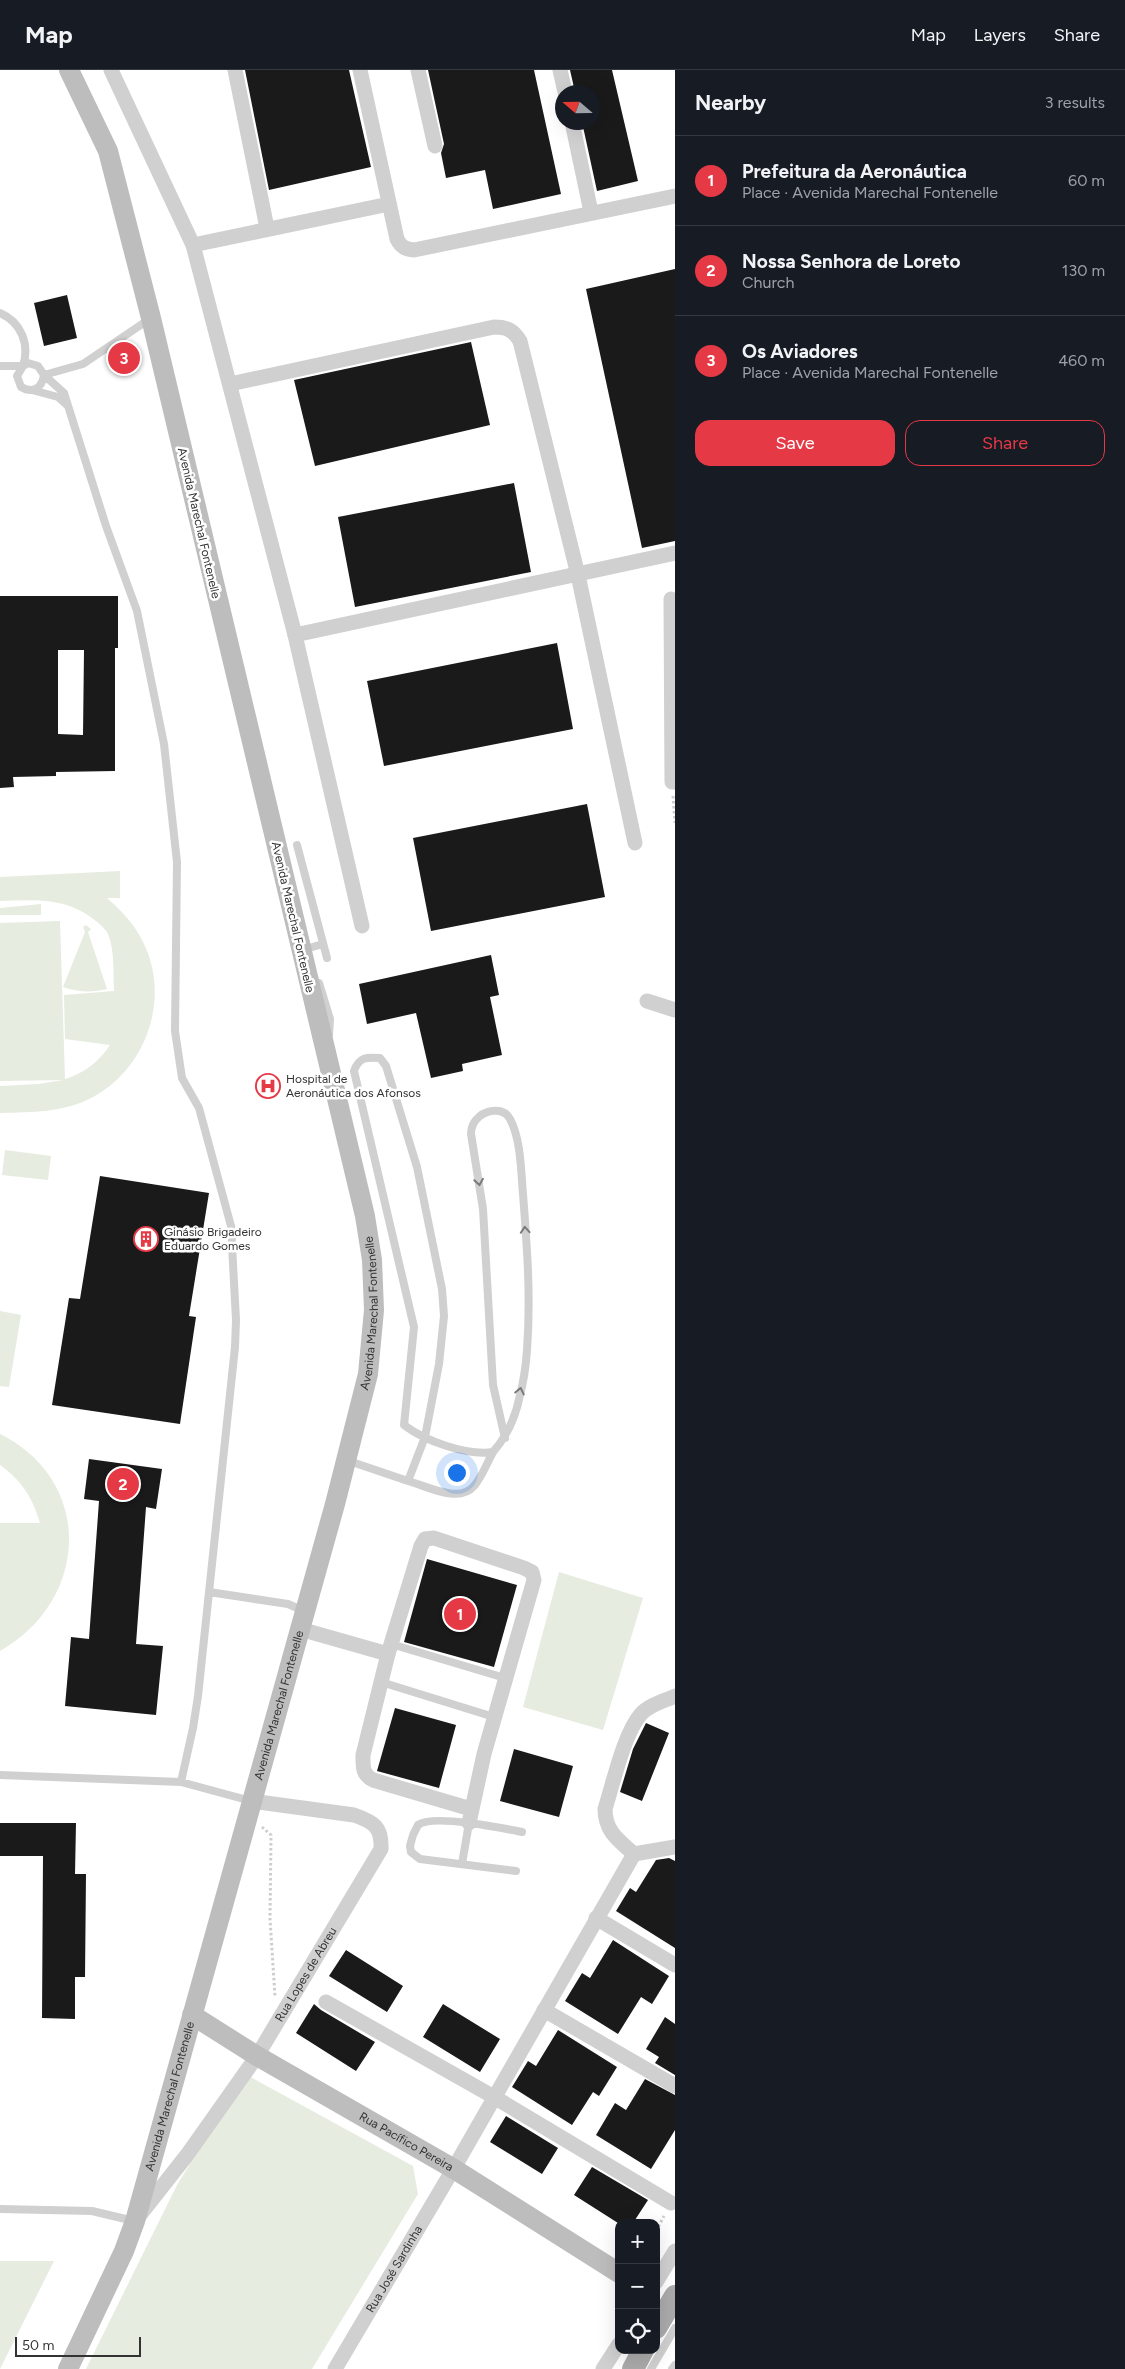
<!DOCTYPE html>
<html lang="en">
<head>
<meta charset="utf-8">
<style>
	:root { --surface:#171b24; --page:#242831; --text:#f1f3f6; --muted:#9ea1a6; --line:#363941; --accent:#e63946 }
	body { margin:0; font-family:Figtree,sans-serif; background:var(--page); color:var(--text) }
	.controls { position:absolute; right:15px; bottom:15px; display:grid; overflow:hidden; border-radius:10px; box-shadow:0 5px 20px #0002 }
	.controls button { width:45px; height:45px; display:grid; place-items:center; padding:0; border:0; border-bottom:1px solid var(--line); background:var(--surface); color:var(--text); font:25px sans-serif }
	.compass { position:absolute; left:555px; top:15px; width:45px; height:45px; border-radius:50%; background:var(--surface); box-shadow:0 5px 20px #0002; rotate:290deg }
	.scale { position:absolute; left:15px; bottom:12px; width:126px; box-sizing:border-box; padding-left:5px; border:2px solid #333; border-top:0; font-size:14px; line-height:18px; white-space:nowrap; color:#333; -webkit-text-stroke:4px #fff; paint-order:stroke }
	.you { position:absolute; left:456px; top:1402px; width:18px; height:18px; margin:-12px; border:4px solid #fff; border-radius:50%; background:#1a73e8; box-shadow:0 0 0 8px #1a73e833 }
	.badge { display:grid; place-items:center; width:32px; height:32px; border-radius:50%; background:var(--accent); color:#fff; font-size:16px; font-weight:700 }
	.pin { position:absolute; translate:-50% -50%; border:2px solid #fff; box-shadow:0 1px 5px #0006 }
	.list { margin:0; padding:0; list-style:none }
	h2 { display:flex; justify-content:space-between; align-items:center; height:65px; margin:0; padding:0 20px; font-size:21px }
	h2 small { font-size:16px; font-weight:400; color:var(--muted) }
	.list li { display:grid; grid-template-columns:32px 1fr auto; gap:15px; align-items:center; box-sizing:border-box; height:90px; padding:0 20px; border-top:1px solid var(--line) }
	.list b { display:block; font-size:19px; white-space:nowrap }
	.list p { margin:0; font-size:16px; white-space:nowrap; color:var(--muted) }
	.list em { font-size:16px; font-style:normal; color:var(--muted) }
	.actions { display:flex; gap:10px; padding:15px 20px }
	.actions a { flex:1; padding:11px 0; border:1px solid var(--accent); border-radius:15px; text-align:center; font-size:18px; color:var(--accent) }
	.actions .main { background:var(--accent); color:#fff }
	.icon { flex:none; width:28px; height:28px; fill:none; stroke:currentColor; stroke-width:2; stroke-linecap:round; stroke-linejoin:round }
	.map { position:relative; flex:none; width:675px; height:2299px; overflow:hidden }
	header { display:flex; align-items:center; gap:30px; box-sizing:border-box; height:70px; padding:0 25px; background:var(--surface); border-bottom:1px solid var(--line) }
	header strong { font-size:24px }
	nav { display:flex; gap:28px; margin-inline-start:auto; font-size:18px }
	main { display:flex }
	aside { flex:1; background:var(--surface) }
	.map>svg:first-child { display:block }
	.green { fill:#e6ecdf }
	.building { fill:#1a1a1a; fill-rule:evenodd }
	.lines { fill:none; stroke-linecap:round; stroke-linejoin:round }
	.path { stroke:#cdcdcd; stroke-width:3; stroke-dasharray:2.5 2.5; stroke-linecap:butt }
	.service { stroke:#d0d0d0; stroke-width:8 }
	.minor { stroke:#d0d0d0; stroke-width:15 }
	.secondary { stroke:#bdbdbd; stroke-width:20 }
	.primary { stroke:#ababab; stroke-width:22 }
	.oneway { stroke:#7a7a7a }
	.labels { text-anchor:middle; stroke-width:5; stroke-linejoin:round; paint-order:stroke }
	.street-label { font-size:12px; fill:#333; stroke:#fff }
	.poi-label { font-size:12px; fill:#333; stroke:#fff; text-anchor:start }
</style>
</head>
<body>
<header>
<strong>Map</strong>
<nav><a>Map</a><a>Layers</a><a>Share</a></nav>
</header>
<main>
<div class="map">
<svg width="675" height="2299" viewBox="0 0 675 2299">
	<rect width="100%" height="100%" fill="#fff"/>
	<path class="green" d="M120,801V828H107C122,841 134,854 143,872C171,927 147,998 93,1027C64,1043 32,1042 0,1043V1016L39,1014L63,1010L0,1011V853L60,851L65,1009C83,1004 100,991 110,975L65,969L64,925L114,921C113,903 115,881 108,864C105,858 97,852 92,848C64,827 33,830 0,831V807Z
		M41,834V845H0V838Z
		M86,855L91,859L88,862L107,919C91,923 78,922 63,917L85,862L83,857Z
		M5,1080L51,1086L48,1110L2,1105Z
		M0,1241L21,1245L9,1317L0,1316Z
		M0,1364C95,1411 89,1531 0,1581V1453H40C33,1428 21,1410 0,1395Z
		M559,1502L643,1528L603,1660L523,1637Z
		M245,2004L413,2096L418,2124L312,2299H86L177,2115Z
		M0,2191H54L0,2299Z"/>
	<path class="building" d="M245,0H349L371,97L269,120Z
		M428,0H534L561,124L493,139L485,100L446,108L441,83L444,74Z
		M570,0H612L638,111L597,121L582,52H592V22H575Z
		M675,199V471L642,478L586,219Z
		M67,225L77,268L44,276L34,233Z
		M471,272L490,355L315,396L294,310Z
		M514,413L531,502L355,537L338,447Z
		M0,526H118V578H115V701L56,702V706L13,707L14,717L0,718ZM58,580H84L83,665L58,664Z
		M557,573L573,659L384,696L367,611Z
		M587,734L605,827L431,861L413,768Z
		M491,885L499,925L490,927L502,985L462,994L463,1001L431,1008L416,943L367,954L359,914Z
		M100,1106L209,1123L189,1246L196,1247L180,1354L52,1335L69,1228L80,1229Z
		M89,1389L162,1399L156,1439L146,1437L136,1574L163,1576L156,1645L65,1636L71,1567L89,1569L99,1431L84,1429Z
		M427,1489L517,1515L494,1597L404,1572Z
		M395,1638L456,1655L439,1718L377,1701Z
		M646,1653L669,1663L642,1731L620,1722L633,1679Z
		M514,1679L573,1696L559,1747L500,1731Z
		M0,1753H76L75,1804H86L85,1907H75V1949L42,1948L43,1786H0Z
		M669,1788L675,1791V1878L616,1841L630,1818L636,1822L656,1790Z
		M613,1870L669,1906L652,1934L641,1927L618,1964L565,1931L582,1903L590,1908Z
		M346,1880L403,1916L387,1942L329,1906Z
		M314,1934L321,1940L375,1972L356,2001L296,1963Z
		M443,1934L500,1969L480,2002L423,1967Z
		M665,1947L675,1954V2005L655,1993L659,1987L646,1979Z
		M558,1960L617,1997L599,2026L593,2022L572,2055L512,2017L528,1991L536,1996Z
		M645,2009L675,2025V2060L651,2099L596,2065L615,2033L626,2040Z
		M506,2046L558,2078L542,2104L490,2072Z
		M592,2097L648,2130L633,2153H618L574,2125Z"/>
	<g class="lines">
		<path class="path" d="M673,726L675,753
			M262,1757L271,1765L270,1849L275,1926
			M656,2161L664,2146"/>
		<path class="service" d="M0,243C21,252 30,274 23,296H0
			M44,305L83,294L151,248
			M32,320L58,327L67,335
			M297,775L327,888
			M309,878L323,874
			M319,913L330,949L329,965
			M346,1390L408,1411L425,1367L439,1294L444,1246L442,1219L417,1097L386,996L380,988C366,987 359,987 354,1001L414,1257L404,1355C425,1371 467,1386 493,1382C507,1366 516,1346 520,1325C524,1310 526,1294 527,1280C531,1227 527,1176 523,1124C521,1102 521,1069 510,1049C508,1045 504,1042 499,1041C484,1039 471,1050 471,1064L483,1139L493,1315L505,1368
			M408,1411C427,1416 459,1434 474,1416C482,1407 487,1393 493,1382
			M209,1522L288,1534L304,1541
			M391,1574L505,1608
			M381,1612L494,1647
			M0,1705L181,1712L193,1658L198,1626L235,1277L236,1250L231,1156L199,1038L182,1008L175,961L177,792L164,674L137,541L106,456L64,323L44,305L38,296L28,293L23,296L17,306L21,317C33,324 42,318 44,305
			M181,1712L251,1731
			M462,1794L469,1753
			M516,1801L420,1789L411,1782L410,1776L413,1765L418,1755C432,1744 502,1758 522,1762
			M0,2139L92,2141L134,2151
			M651,2299L675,2258
			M672,2299L675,2295"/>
		<g class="minor">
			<path d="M111,0L193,175L295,565L362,856"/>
			<path d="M235,0L267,158"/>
			<path d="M360,0L397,169C401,177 405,179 414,180L675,126"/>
			<path d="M418,0L435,76"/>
			<path d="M560,0L565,22"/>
			<path d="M572,52L591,142"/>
			<path d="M193,175L389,134"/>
			<path d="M230,314L494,257C507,257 513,260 520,271L578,505L635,773"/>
			<path d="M671,529L672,712H675"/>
			<path d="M295,565L675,483"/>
			<path d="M647,931L675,940"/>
			<path d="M300,1559L388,1584"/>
			<path d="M469,1753L484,1684L534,1510L532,1502L524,1498L434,1468L425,1469L421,1476L388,1584L363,1685C363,1697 362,1704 373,1710L471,1739"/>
			<path d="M634,1784C618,1770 605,1761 605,1739C613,1714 624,1663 641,1644C649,1635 664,1631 675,1626"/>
			<path d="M596,1848L675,1895"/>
			<path d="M326,1932L494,2027L671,2133"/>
			<path d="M544,1940L675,2016"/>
			<path id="s1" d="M139,2146L187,2085L257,1986L381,1779C382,1757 374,1752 354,1745L251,1731"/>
			<path d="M656,2212L675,2181"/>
			<path id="s2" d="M335,2299L458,2091L634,1784L675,1777"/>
			<path d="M603,2299L619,2274"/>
		</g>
		<g class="secondary">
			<path id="s3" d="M192,1945L257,1986L454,2099L619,2203"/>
			<path id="s4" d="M68,2299L124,2181L135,2151L335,1434L368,1304L374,1240L372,1190L365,1146L151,248L108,81L69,0"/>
		</g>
		<path class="primary" d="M656,2258L675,2226
			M633,2299L643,2280"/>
	</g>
	<defs><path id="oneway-chevron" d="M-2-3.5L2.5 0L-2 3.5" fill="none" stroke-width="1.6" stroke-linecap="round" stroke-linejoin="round" transform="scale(1.25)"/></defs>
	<g class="oneway">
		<use href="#oneway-chevron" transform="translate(479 1112) rotate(81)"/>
		<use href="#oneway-chevron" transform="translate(525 1160) rotate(-94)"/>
		<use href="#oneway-chevron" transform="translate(520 1321) rotate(-78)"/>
	</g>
	<defs>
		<symbol id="hospital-ring" viewBox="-11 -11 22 22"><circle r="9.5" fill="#fff" stroke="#e63946" stroke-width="1.5"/><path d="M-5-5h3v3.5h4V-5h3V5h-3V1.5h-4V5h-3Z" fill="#e63946"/></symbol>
		<symbol id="building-ring" viewBox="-11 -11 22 22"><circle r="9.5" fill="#fff" stroke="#e63946" stroke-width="1.5"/><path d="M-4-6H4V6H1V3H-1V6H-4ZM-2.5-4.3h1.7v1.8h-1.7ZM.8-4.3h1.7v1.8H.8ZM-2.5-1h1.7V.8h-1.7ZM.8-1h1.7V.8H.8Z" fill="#e63946"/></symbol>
	</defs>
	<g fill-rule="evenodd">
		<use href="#hospital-ring" x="254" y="1002" width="28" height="28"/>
		<use href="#building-ring" x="132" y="1155" width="28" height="28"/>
	</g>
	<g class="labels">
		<g class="street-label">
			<text transform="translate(199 453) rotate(77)" y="4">Avenida Marechal Fontenelle</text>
			<text transform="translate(293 847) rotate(77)" y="4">Avenida Marechal Fontenelle</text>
			<text dy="4" stroke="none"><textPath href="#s4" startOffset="1102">Avenida Marechal Fontenelle</textPath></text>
			<text dy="4" stroke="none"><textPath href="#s4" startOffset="698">Avenida Marechal Fontenelle</textPath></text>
			<text dy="4" stroke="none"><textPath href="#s1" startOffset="294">Rua Lopes de Abreu</textPath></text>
			<text dy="4" stroke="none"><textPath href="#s4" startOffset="292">Avenida Marechal Fontenelle</textPath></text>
			<text dy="4" stroke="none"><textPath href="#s3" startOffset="249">Rua Pacífico Pereira</textPath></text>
			<text dy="4" stroke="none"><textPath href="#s2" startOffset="116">Rua José Sardinha</textPath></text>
		</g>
		<g class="poi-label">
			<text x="286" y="1013">Hospital de<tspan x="286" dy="14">Aeronáutica dos Afonsos</tspan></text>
			<text x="164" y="1166">Ginásio Brigadeiro<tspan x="164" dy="14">Eduardo Gomes</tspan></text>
		</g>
	</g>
</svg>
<div class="controls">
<button>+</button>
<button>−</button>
<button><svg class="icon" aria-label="locate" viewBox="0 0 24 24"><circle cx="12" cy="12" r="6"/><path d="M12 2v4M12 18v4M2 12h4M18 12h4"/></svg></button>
</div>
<svg class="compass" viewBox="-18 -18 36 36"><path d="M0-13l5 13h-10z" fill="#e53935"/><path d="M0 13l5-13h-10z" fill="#9ea1a6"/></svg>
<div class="scale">50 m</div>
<div class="you"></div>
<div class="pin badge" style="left:460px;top:1544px">1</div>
<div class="pin badge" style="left:123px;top:1414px">2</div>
<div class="pin badge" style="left:124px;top:288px">3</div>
</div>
<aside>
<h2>Nearby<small>3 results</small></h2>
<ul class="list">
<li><span class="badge">1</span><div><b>Prefeitura da Aeronáutica</b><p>Place · Avenida Marechal Fontenelle</p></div><em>60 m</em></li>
<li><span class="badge">2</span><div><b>Nossa Senhora de Loreto</b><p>Church</p></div><em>130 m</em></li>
<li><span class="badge">3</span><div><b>Os Aviadores</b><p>Place · Avenida Marechal Fontenelle</p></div><em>460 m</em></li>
</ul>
<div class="actions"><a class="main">Save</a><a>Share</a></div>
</aside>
</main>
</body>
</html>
